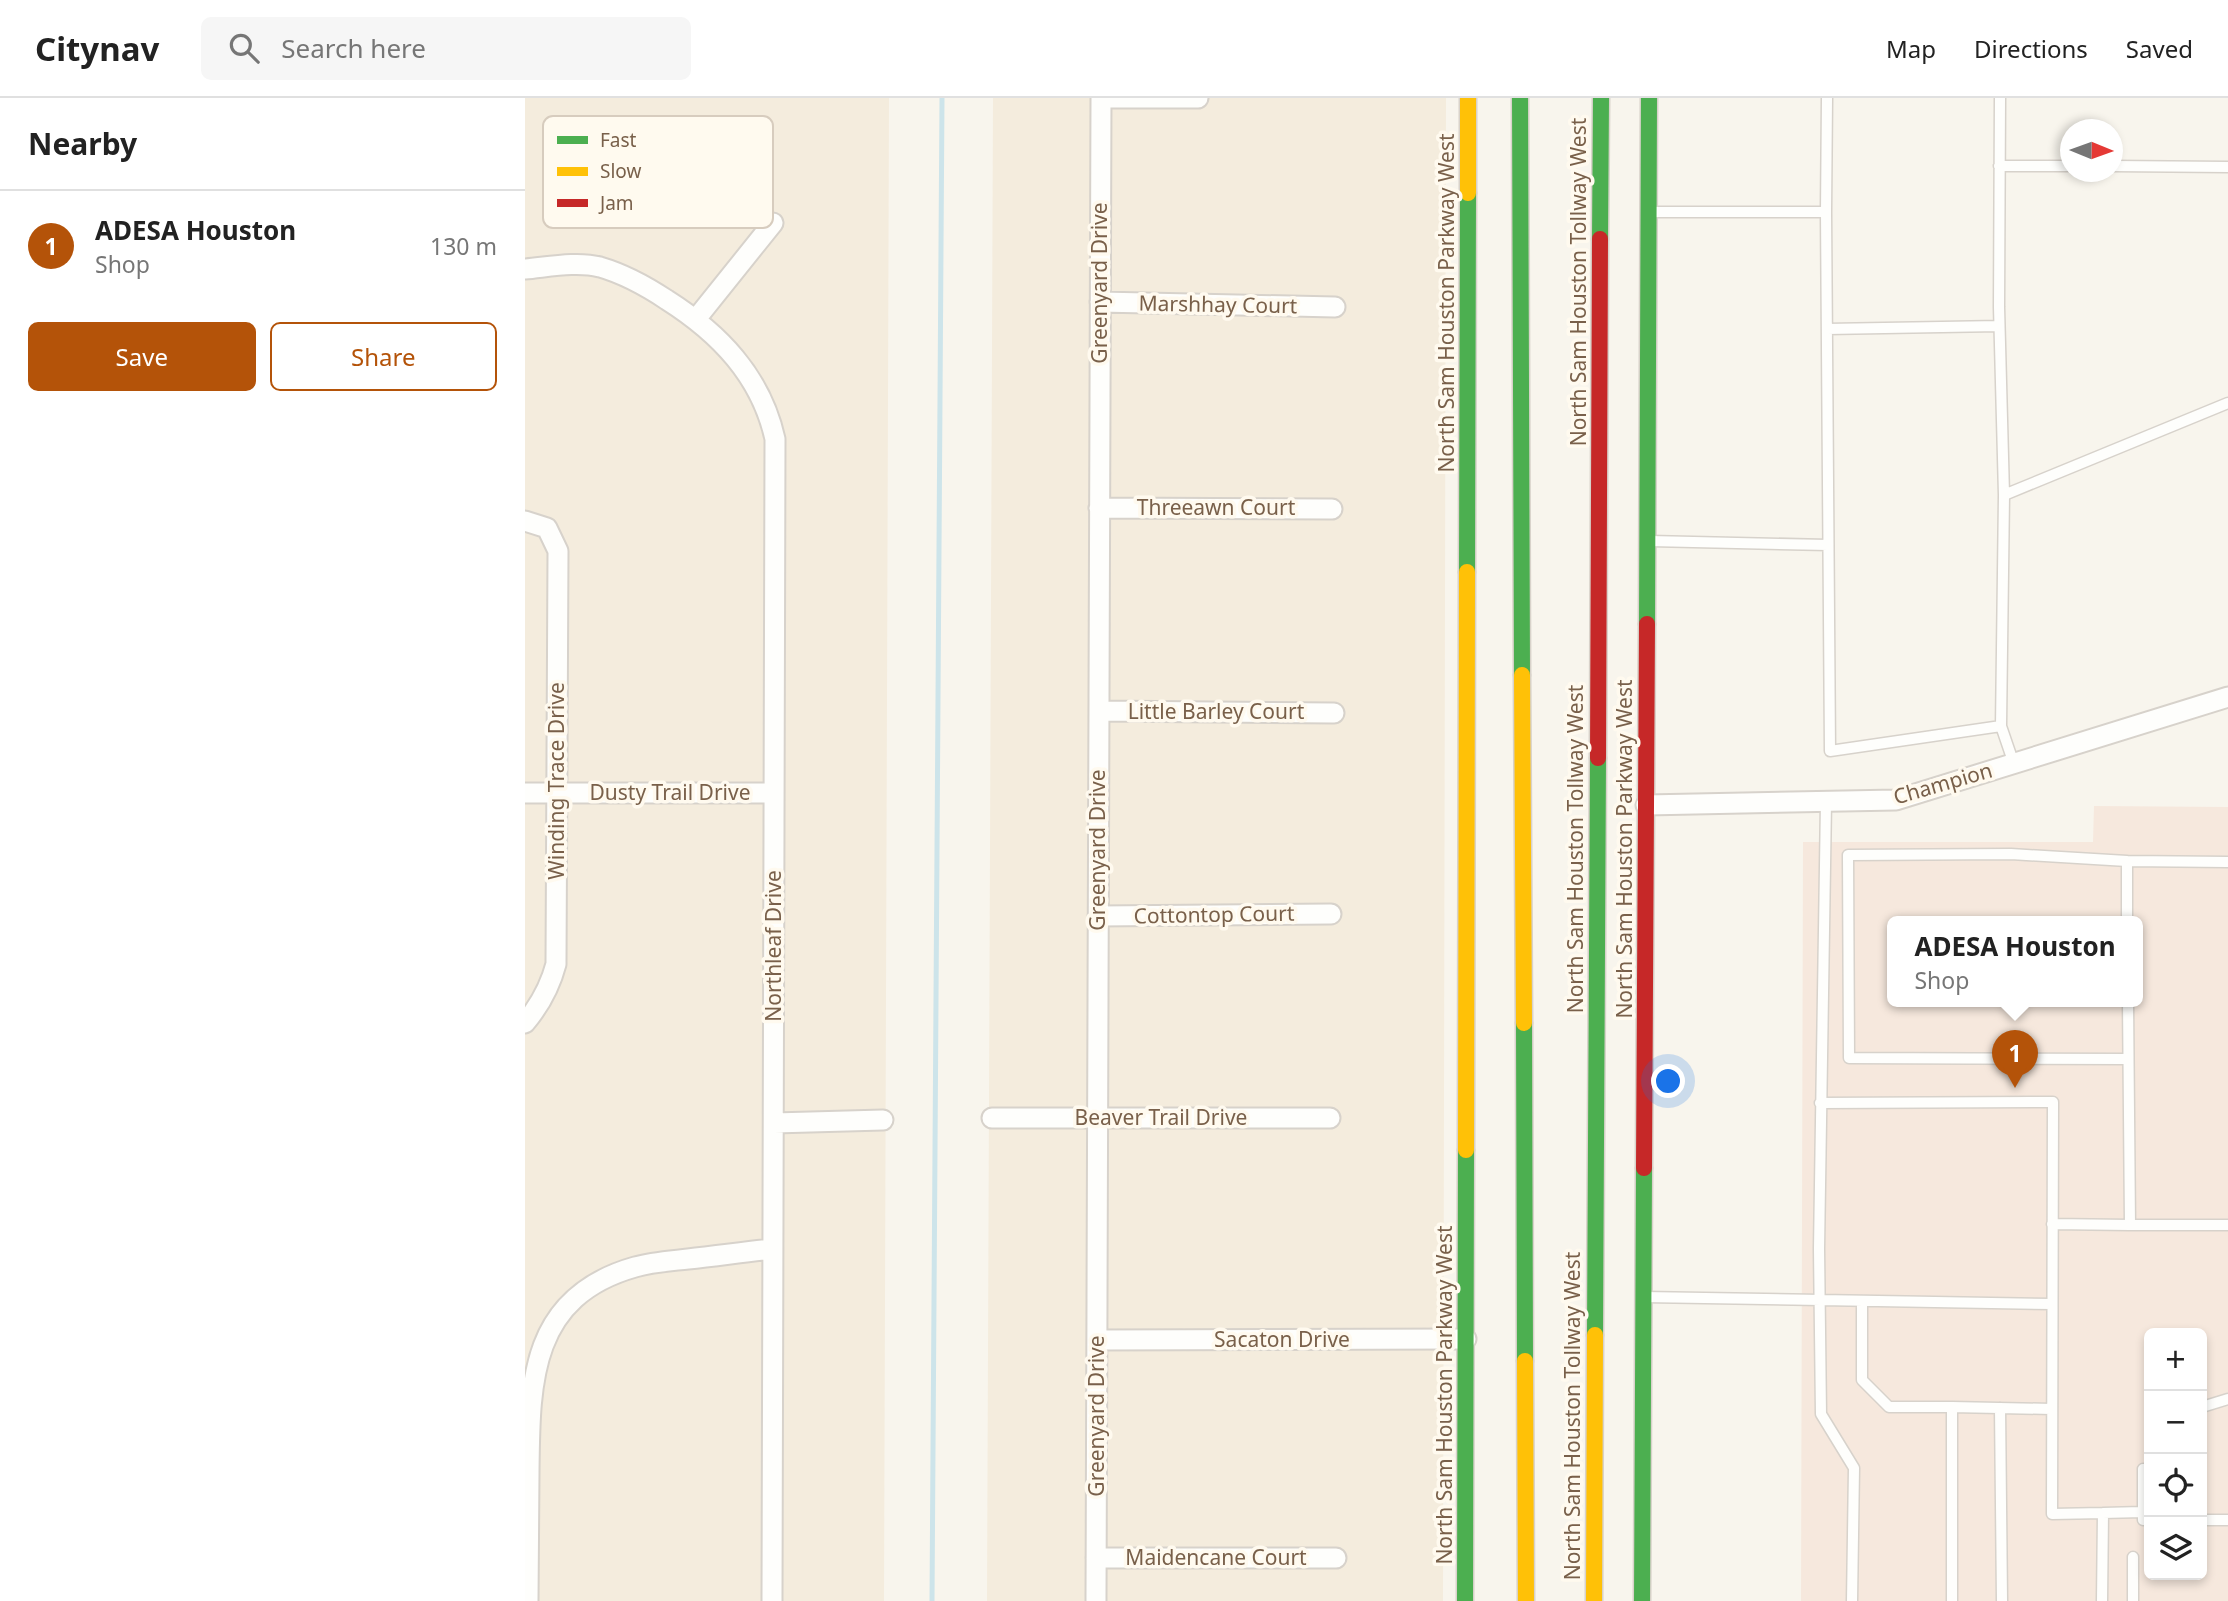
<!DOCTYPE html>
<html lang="en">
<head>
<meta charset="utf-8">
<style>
	:root { --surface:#fff; --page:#f6f6f6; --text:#222; --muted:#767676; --line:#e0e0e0; --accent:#b45309 }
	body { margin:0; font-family:"Noto Sans",sans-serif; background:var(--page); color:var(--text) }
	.controls { position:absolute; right:21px; bottom:21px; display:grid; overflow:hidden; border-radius:10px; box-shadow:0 4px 10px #0003 }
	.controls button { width:63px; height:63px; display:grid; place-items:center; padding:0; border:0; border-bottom:2px solid var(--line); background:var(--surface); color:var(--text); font:35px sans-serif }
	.compass { position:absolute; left:1535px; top:21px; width:63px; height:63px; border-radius:50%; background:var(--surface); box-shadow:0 4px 10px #0003; rotate:91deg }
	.you { position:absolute; left:1144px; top:984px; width:24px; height:24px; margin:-18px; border:5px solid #fff; border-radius:50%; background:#1a73e8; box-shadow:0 0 0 10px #1a73e833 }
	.badge { display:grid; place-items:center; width:46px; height:46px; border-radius:50%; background:var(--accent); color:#fff; font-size:23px; font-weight:700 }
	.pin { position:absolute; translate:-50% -58px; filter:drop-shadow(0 2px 4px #0008) }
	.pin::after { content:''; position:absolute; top:37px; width:24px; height:21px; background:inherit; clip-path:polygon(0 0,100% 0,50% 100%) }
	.popup { position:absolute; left:1362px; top:818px; width:256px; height:91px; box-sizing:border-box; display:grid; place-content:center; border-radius:10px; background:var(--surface); filter:drop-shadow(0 2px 5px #0005); font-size:23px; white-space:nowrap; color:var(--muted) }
	.popup b { font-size:26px; color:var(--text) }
	.popup::after { content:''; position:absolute; left:50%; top:100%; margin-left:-14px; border:14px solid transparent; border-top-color:var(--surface) }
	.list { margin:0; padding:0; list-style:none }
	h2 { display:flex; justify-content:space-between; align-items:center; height:91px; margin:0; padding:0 28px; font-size:30px }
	h2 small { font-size:23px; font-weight:400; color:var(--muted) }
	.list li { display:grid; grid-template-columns:46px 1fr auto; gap:21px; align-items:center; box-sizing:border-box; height:112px; padding:0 28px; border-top:2px solid var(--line) }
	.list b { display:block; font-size:26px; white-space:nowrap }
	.list p { margin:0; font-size:23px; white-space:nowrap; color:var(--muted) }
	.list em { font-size:23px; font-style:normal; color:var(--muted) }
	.actions { display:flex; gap:14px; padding:21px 28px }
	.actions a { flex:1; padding:16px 0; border:2px solid var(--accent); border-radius:10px; text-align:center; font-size:24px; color:var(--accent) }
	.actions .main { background:var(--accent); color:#fff }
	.icon { flex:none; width:38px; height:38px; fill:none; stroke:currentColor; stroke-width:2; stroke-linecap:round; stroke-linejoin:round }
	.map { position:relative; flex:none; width:1703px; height:1503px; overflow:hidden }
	header { display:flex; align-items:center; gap:42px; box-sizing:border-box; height:98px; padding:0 35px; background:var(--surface); border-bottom:2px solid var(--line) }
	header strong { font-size:33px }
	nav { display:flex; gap:38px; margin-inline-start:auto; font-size:24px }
	.search { width:490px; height:63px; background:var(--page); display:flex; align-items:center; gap:18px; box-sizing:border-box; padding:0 24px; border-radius:10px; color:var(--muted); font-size:26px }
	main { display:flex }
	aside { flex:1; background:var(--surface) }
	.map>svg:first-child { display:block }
	.residential { fill:#f4ecdd }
	.commercial { fill:#f6e8dd; fill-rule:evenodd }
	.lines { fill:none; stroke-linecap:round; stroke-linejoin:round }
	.stream { stroke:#cde4ea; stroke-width:5 }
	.lane-casing { stroke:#d7d2cb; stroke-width:13 }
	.street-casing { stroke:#d7d2cb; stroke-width:23 }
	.fast-casing { stroke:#d8d2ca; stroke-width:19 }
	.slow-casing { stroke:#d8d2ca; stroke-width:19 }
	.jam-casing { stroke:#d8d2ca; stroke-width:19 }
	.lane { stroke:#fefefc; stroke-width:10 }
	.street { stroke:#fefefc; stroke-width:19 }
	.fast { stroke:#4caf50; stroke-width:16 }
	.slow { stroke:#ffc107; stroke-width:16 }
	.jam { stroke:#c62828; stroke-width:16 }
	.labels { text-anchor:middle; stroke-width:7; stroke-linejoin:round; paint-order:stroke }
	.street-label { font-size:21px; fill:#79604a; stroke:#fffaef }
	.key { fill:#fffaef; stroke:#d7ccbe; stroke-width:2 }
	.key-label { font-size:19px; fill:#79604a }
</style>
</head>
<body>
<header>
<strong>Citynav</strong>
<div class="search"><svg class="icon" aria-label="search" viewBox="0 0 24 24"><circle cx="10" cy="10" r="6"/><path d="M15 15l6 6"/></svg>Search here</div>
<nav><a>Map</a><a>Directions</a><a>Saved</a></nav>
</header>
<main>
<aside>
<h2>Nearby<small></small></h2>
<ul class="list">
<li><span class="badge">1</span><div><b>ADESA Houston</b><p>Shop</p></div><em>130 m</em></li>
</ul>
<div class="actions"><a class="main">Save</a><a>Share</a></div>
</aside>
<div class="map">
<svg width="1703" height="1503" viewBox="0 0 1703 1503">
	<rect width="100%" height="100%" fill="#f8f5ed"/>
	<path class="residential" d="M0,0H364L359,1503H0Z
		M468,0H921L918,1503H462Z"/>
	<path class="commercial" d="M1569,708L1703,709V1503H1276L1278,744H1568ZM1368,824H1612V904H1368ZM1624,1235H1677V1477H1624Z"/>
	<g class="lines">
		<path class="stream" d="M407,1503L417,0"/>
		<defs>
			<path id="lane" d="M1475,0L1474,209L1479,397L1703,305
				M1474,68H1546
				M1588,68L1703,69
				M1127,114H1301L1302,0
				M1301,114L1305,653L1476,628
				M1302,231L1474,228
				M1479,397L1476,628L1489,666
				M1125,443L1303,447
				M1301,704L1294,1151L1296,1316L1329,1370L1327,1503
				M1602,763L1486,756L1323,757L1324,960L1603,961
				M1602,824V763L1703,764
				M1295,1005L1528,1004L1527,1416L1578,1415L1577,1503
				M1527,1126L1605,1127L1603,904
				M1605,1127H1703
				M1119,1199L1527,1206
				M1337,1203V1282L1364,1309H1427
				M1677,1309L1703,1301
				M1475,1310L1477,1503
				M1624,1371H1618V1422H1624
				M1578,1415L1617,1414
				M1677,1422H1703
				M1608,1459V1503
				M1427,1503V1309L1526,1311"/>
			<path id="street" d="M576,0H673
				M0,171C23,169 52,163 75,169C99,176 121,188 142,202C194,235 236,278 250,341L247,1503
				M575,204L810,209
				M171,221L248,125
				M574,410L807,411
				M0,423L22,430L33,453L31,866C25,889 15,907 0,925
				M574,613L809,615
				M0,695H249
				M1121,707L1371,702L1703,599
				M573,818L806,816
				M467,1020H805
				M249,1025L358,1022
				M572,1242L941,1241
				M571,1460H811
				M3,1503C3,1460 4,1418 4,1375C5,1285 4,1199 110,1169C127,1164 145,1163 163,1161C191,1158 219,1154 247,1151
				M571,1503L576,0"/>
			<path id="fast" d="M995,0L997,577
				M1075,141L1076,0
				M942,474L943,95
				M1122,526L1124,0
				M999,925L1000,1263
				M1070,1237L1073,660
				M940,1503L941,1052
				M1117,1503L1119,1070"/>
			<path id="slow" d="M943,95V0
				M997,577L999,925
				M941,1052L942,474
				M1000,1263L1001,1503
				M1069,1503L1070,1237"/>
			<path id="jam" d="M1073,660L1075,141
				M1119,1070L1122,526"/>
		</defs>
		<use href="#lane" class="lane-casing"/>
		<use href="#street" class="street-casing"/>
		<use href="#fast" class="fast-casing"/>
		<use href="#slow" class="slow-casing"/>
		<use href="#jam" class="jam-casing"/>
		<use href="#lane" class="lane"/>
		<use href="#street" class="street"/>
		<use href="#fast" class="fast"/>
		<use href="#slow" class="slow"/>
		<use href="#jam" class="jam"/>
	</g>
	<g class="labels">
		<g class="street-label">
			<text transform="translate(1054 184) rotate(-90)" y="7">North Sam Houston Tollway West</text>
			<text transform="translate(575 185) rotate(-90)" y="7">Greenyard Drive</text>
			<text transform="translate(922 205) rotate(-90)" y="7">North Sam Houston Parkway West</text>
			<text transform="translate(693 207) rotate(1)" y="7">Marshhay Court</text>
			<text x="691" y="417">Threeawn Court</text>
			<text x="691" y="621">Little Barley Court</text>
			<text transform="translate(32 683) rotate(-90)" y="7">Winding Trace Drive</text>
			<text transform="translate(1418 686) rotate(-16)" y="7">Champion</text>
			<text x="145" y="702">Dusty Trail Drive</text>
			<text transform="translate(1051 751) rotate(-90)" y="7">North Sam Houston Tollway West</text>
			<text transform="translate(1100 751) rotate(-90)" y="7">North Sam Houston Parkway West</text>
			<text transform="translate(573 752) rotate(-90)" y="7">Greenyard Drive</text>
			<text transform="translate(689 817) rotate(-1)" y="7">Cottontop Court</text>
			<text transform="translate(249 848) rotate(-90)" y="7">Northleaf Drive</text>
			<text x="636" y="1027">Beaver Trail Drive</text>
			<text x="757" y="1249">Sacaton Drive</text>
			<text transform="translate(920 1297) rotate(-90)" y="7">North Sam Houston Parkway West</text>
			<text transform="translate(572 1318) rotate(-90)" y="7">Greenyard Drive</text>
			<text transform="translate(1048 1318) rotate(-90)" y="7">North Sam Houston Tollway West</text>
			<text x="691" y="1467">Maidencane Court</text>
		</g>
	</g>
	<rect x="18" y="18" width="230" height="112" rx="10" class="key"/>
	<rect x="32" y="38" width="31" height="8" fill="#4caf50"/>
	<rect x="32" y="69" width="31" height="9" fill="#ffc107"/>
	<rect x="32" y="101" width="31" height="8" fill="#c62828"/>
	<g class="key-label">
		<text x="75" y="49">Fast</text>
		<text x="75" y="80">Slow</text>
		<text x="75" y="112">Jam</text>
	</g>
</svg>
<div class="controls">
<button>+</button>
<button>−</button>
<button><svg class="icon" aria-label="locate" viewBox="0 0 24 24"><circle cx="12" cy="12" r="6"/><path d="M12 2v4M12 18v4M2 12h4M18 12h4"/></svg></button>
<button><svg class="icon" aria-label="layers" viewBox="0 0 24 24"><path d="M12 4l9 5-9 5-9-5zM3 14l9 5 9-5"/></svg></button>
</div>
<svg class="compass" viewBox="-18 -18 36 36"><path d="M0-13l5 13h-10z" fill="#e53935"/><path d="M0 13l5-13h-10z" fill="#767676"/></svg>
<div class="you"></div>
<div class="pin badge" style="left:1490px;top:990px">1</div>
<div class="popup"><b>ADESA Houston</b>Shop</div>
</div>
</main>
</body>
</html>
